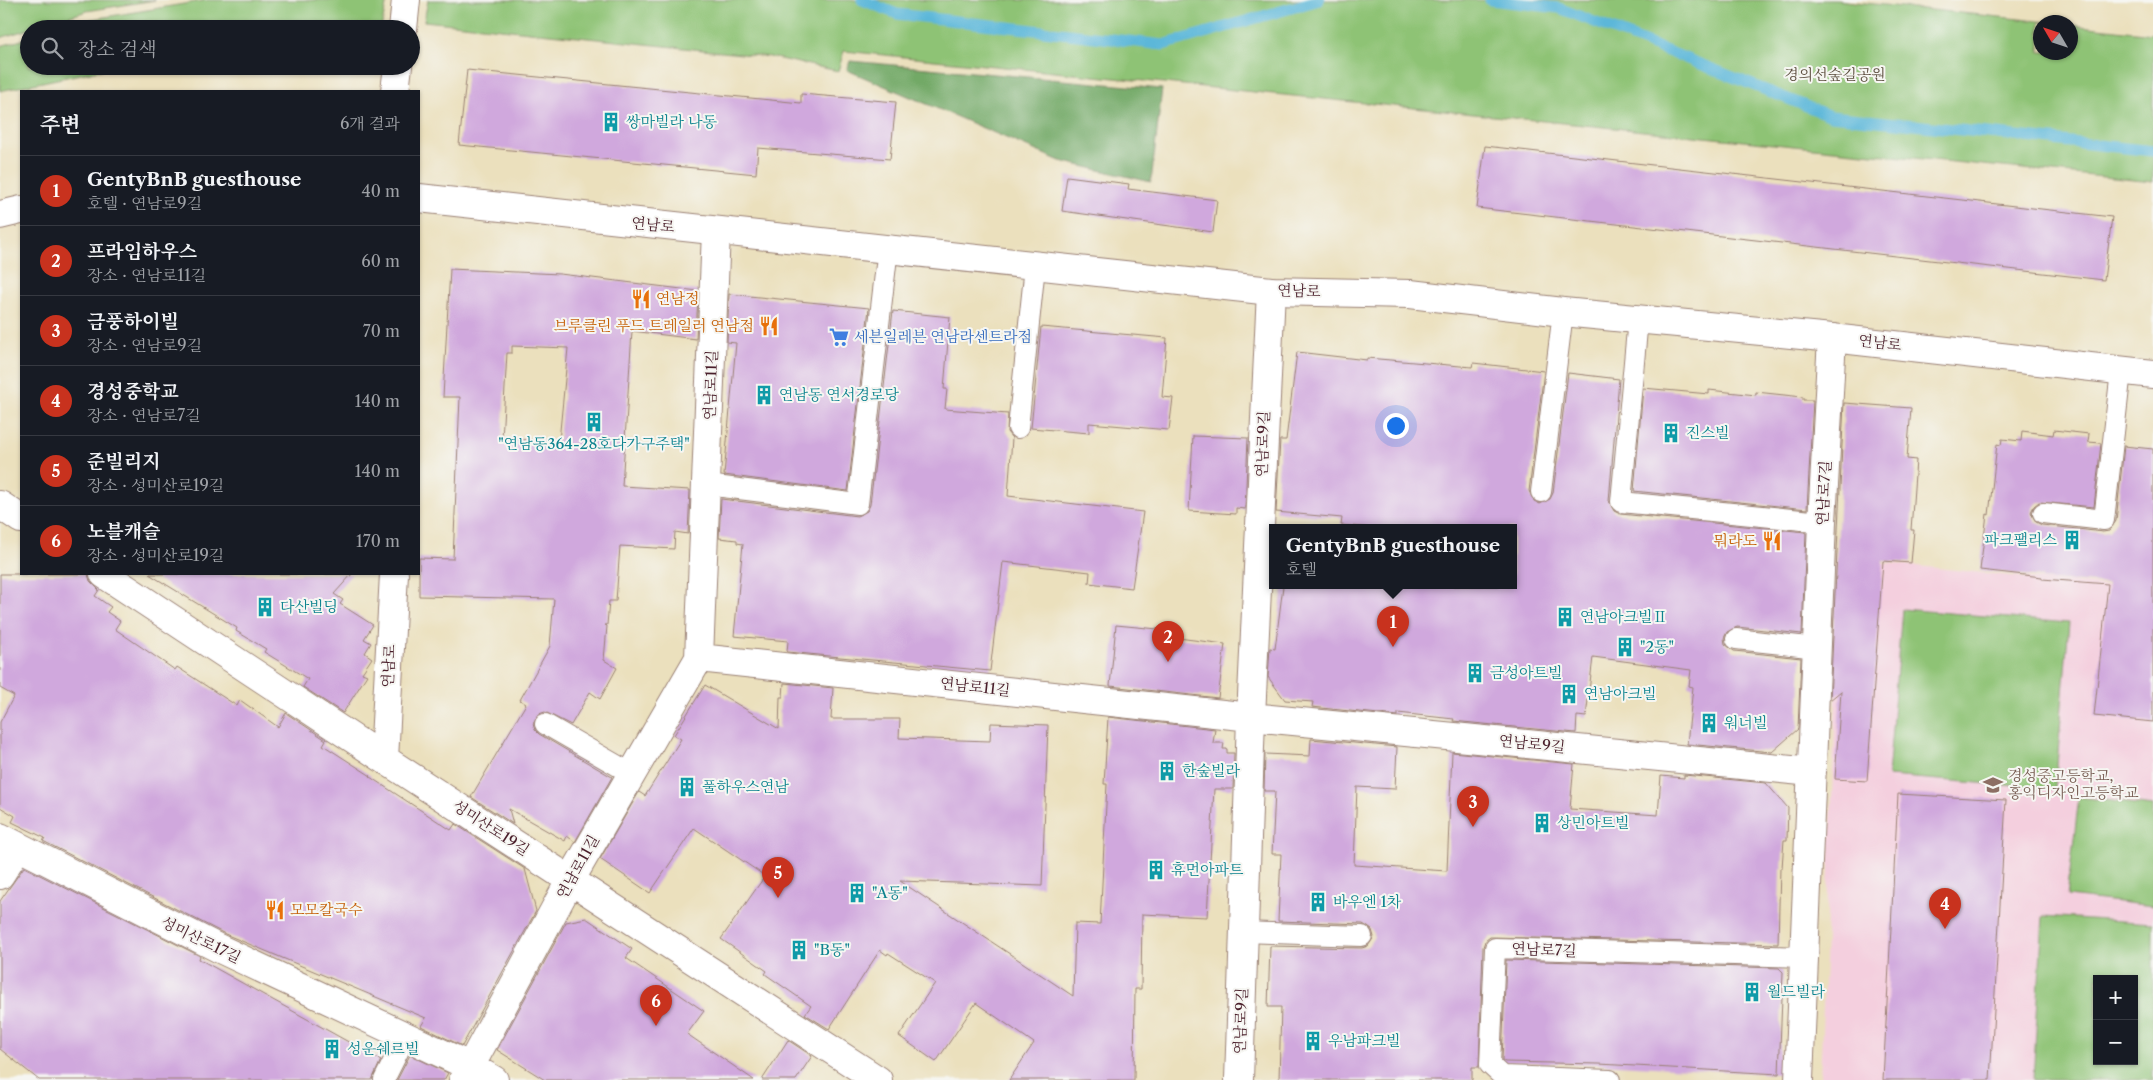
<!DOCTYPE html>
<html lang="ko">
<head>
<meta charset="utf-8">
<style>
	:root { --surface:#171b24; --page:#242831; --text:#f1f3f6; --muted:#9ea1a6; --line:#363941; --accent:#c8321e }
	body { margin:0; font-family:"Libre Caslon Text","Noto Serif KR",serif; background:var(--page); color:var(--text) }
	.controls { position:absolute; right:15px; bottom:15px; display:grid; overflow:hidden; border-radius:0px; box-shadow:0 1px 4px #0004 }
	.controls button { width:45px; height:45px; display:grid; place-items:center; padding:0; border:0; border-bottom:1px solid var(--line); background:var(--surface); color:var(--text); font:25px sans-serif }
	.compass { position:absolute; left:2033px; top:15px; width:45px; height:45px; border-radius:50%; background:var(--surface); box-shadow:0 1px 4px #0004; rotate:309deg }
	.you { position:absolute; left:1395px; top:425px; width:18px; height:18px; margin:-12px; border:4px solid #fff; border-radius:50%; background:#1a73e8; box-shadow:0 0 0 8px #1a73e833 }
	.badge { display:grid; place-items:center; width:32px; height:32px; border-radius:50%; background:var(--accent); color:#fff; font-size:16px; font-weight:700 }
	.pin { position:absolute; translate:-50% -41px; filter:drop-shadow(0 1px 2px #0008) }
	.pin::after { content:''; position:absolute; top:26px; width:18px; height:15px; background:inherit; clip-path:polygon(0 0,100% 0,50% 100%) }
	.popup { position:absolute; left:1269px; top:524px; width:248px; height:65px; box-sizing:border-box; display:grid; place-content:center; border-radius:0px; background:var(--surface); filter:drop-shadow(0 1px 4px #0005); font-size:16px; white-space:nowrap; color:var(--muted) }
	.popup b { font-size:19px; color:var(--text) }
	.popup::after { content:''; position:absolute; left:50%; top:100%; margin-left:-10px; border:10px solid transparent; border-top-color:var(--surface) }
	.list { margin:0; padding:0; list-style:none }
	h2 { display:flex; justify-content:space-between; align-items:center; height:65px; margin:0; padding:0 20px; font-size:21px }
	h2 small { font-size:16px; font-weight:400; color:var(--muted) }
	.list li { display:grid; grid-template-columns:32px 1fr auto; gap:15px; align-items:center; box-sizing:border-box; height:70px; padding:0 20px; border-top:1px solid var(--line) }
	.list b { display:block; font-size:19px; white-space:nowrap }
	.list p { margin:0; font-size:16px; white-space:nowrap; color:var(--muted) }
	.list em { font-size:16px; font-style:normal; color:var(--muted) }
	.icon { flex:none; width:28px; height:28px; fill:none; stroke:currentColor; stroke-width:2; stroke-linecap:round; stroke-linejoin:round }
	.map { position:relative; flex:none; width:2153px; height:1080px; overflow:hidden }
	.search { position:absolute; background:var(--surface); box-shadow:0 1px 4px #0004; left:20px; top:20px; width:400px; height:55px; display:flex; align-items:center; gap:12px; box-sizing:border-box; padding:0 18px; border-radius:28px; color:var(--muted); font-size:19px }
	.panel { position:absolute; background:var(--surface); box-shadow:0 1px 4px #0004; left:20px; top:90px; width:400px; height:485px; border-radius:0px }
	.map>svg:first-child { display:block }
	.built { fill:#f4cfde; fill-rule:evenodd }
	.green { fill:#8ec375; stroke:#6c7150; fill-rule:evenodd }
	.forest { fill:#72a966; stroke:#5e6448 }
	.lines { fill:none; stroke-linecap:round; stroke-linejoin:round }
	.stream { stroke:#5bb7d9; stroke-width:11 }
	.building { fill:#d0a8dd; fill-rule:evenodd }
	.service-casing { stroke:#9a8074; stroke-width:22 }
	.minor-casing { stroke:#9a8074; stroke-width:30 }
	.tertiary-casing { stroke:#9a8074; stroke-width:30 }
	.service { stroke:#fff; stroke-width:20 }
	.minor { stroke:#fff; stroke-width:28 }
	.tertiary { stroke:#fff; stroke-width:28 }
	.labels { text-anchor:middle; stroke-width:4; stroke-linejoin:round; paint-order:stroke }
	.park-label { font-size:15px; fill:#5e5041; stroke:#f6f6f2 }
	.culture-label { font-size:15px; fill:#0d838f; stroke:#f6f6f2; text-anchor:start }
	.street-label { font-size:15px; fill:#4a1f2b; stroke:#f6f6f2 }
	.food-label { font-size:15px; fill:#c56008; stroke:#f6f6f2; text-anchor:start }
	.shop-label { font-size:15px; fill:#366cbe; stroke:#f6f6f2; text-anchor:start }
	.education-label { font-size:15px; fill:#785e54; stroke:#f6f6f2; text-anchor:start }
</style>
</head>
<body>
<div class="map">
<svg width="2153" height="1080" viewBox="0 0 2153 1080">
	<rect width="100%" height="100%" fill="#f6f6f2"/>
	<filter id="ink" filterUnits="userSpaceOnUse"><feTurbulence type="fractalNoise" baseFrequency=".02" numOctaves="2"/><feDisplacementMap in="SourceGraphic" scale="10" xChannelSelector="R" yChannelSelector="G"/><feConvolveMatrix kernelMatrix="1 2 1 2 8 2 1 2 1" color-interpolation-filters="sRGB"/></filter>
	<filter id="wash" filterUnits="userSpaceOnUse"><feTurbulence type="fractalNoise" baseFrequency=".0096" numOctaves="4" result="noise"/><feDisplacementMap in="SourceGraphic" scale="20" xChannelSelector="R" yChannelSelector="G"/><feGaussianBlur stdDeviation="1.12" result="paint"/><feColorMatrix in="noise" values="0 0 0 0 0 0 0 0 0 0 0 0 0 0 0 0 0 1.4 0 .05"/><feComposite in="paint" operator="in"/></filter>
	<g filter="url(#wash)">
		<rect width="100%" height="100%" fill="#ebe0bd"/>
		<path class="built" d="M1842,558L2153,591V1080H1820ZM2097,979H2134V1061H2097Z"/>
		<path class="green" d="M0,0H155L87,11L0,38Z
			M208,0H387L381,29H58L86,20Z
			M428,0H1836L2048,22H2040V52H2070L2071,25L2153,34V182L844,51L838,71L770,57L424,21Z
			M29,38V66H119L0,91V46Z
			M1902,609L2069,623L2055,789L1888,776Z
			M2079,797L2153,806V906L2067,896Z
			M2043,916L2153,923V1080H2033ZM2097,979H2134V1061H2097Z"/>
		<path class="forest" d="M850,61L1162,89L1151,182L1060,161L847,70Z"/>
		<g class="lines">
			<path class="stream" d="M862,0L897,14L1163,45L1319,0
				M1490,0L1559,8L1831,116L2153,151"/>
		</g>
		<g id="blocks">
			<path class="building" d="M467,70L801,103V94L896,102L890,159L758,148L756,174L459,145Z
				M1485,146L2112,217L2104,280L1477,208Z
				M1067,176L1129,184L1128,189L1217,200L1213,232L1062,211Z
				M450,269L560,274L698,291L696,339L632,331L622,486L690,490L688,534L675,532L674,549L620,546L616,601H609L607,625H605L607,626L604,660L617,668L600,699L590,692L571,725L545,712L539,714L533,724L535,730L539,734L612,777L575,842L567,836L565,841L509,809L513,824L471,797L526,704L520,700L550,646L554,599L419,596V558L453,559L460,397H443ZM512,346L568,348L559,441L502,439L507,353H512Z
				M729,294L869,308L848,491L724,475L736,343L727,342Z
				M893,311L950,317L944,389H947L945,409L1008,414L1007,432L1012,438L1008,496L1143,512L1132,588L1089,583L1090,572L1003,562L990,671L787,652L788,641L734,636L743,544L737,543V540L719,538L721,499L857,516L867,511L870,505Z
				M1041,327L1167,338L1162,397L1173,398L1169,430L1089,423V433L1031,428Z
				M1297,352L1367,360V358L1472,367L1473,363L1544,371L1529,491L1534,501L1540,504L1550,499L1553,493L1568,373L1619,379L1609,501L1614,511L1620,514L1806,532L1802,634L1737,627L1727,632L1724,638L1725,644L1734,651L1801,658L1798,729L1772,752L1687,744L1693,687L1689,686L1691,670L1593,657L1586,717L1577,716L1576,733L1453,721L1454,719L1398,713V716L1312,707L1313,702L1285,700L1268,677L1270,648L1275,649L1283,586H1513V528H1373L1341,525L1342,518L1276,512L1280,440H1286Z
				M1643,388L1709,394V390L1756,395V392L1803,397V400H1813L1807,509L1634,491Z
				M1844,403L1911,408L1907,459L1916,460L1911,530H1914L1911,563L1883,561L1867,781L1835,779L1841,691L1830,700Z
				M2054,430L2089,434L2088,442L2101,443L2094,507L2039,502L2034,506L2031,512L2036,522L2042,525L2103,532L2109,531L2116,521L2124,446L2153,449V722L2094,716L2108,584L2042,579V577L1980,570L1987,514L1989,515L1997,444L2001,445L2002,439L2021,441L2022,431L2053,435Z
				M1193,436L1248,438L1245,509L1236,508V514L1189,511Z
				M0,574H88L90,581L99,590L95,596L111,607L107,612L120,621L115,629L175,670L177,667L237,706L240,700L278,727L286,713L326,740L323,745L371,776L370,777L451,830L455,824L525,869L536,911L462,1046L421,1026L426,1018L225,934L43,841L45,838L12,822L15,816L0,807V722L14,696L0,688Z
				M149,574H352L334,594L343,600L340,604L373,625L364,639L371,643L365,653L372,658L362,673L367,675L343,713L303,687L308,679L264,652L266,649L236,631L237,628Z
				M1116,625L1179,631L1178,638L1225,644L1218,698L1110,686Z
				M784,683L833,688L831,719H900L899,738L990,741L991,723L1048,725L1042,886L900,881L1073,996L1075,923L1100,924L1107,784H1104L1108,717L1215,729L1213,743H1224L1223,749H1227V753H1234L1233,789H1214L1207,917L1142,914L1141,989H1135L1134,1080H1009L1034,1043L976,1003L936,1062L899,1036L935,983L888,953L887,955L880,950L829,1029L805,1014L811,1006L765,974L767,971L721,939L765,876L694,828L650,893L600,859L639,792L645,796L681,739L674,735L705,685L779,729L780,697H783Z
				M1311,739L1397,747L1395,789L1357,787L1354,865L1447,871L1452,752L1574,764L1570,809L1658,815L1661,776L1684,778V775L1766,783L1788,808L1787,840H1784L1782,868H1780L1778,944L1490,937L1485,941L1483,947L1479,1067H1472V1080H1279L1281,1007H1268L1270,946L1362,948L1368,946L1374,937L1372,930L1363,924L1278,921L1281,854H1272L1275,791H1264L1265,754L1310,756Z
				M1898,794L2006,800L1990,1080H1883Z
				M24,867L200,956L199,959L381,1060L372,1080H39L0,1049V901Z
				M586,918L632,949L626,958L704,1011L687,1034L754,1080H545L497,1050L566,922Z
				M1506,960L1779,968L1783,972L1779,1074L1599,1064L1505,1062L1502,1060Z
				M788,1040L812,1056L796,1080H762Z
				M410,1055L448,1073L444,1080H397Z"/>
		</g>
	</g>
	<g filter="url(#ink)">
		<use href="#blocks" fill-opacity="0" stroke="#9a8074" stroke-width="1"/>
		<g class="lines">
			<defs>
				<path id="service" d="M1638,319L1621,502L1822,522
					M1018,428L1035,266
					M707,485L858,504L888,248
					M1541,492L1563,312
					M2043,513L2104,520L2121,371
					M1736,639L1817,648
					M545,724L632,774
					M1244,932L1362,936
					M384,1080L406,1036
					M1610,1080L1502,1076L1490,1065L1495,948L1805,957"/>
				<path id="minor" d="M403,29L406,0
					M395,91L398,66
					M0,505L21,519
					M104,574L384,759L878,1080
					M699,658L1251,717L1812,772
					M384,759L394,574
					M0,837L218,948L471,1067L494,1080
					M0,875L18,847
					M463,1080L571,879L699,658L716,231
					M1239,1080L1251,717L1271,291
					M1799,1080L1822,522L1832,338"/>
				<path id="tertiary" d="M419,198L1271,291L1410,294L1563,312L1832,338L2153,374
					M0,215L21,210"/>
			</defs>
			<use href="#service" class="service-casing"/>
			<use href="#minor" class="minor-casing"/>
			<use href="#tertiary" class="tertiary-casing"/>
			<use href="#service" class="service"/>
			<use href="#minor" class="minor"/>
			<use href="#tertiary" class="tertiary"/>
		</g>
	</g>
	<defs>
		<symbol id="building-bare" viewBox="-9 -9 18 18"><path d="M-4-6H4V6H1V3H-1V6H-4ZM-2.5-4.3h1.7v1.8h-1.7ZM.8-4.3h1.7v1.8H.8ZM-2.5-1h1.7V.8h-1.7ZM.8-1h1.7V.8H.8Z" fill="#0f9aa8" stroke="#f6f6f2" stroke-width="2.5" paint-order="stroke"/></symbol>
		<symbol id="restaurant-bare" viewBox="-9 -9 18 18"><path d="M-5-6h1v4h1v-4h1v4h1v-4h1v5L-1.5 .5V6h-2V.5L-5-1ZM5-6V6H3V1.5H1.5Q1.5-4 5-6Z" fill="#e8710a" stroke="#f6f6f2" stroke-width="2.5" paint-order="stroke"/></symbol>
		<symbol id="supermarket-bare" viewBox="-9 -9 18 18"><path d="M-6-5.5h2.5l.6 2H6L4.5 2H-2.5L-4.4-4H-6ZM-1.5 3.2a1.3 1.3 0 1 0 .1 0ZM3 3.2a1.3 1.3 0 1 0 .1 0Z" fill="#3f7fe0" stroke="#f6f6f2" stroke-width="2.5" paint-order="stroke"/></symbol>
		<symbol id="school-bare" viewBox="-9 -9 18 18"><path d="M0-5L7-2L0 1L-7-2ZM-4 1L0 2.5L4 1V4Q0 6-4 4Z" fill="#8d6e63" stroke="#f6f6f2" stroke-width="2.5" paint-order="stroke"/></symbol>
	</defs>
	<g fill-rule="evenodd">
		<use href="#building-bare" x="597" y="108" width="28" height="28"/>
		<use href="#restaurant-bare" x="627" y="285" width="28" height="28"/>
		<use href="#restaurant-bare" x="755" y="312" width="28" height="28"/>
		<use href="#supermarket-bare" x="825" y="323" width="28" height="28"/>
		<use href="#building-bare" x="750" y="381" width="28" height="28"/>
		<use href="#building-bare" x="580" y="408" width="28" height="28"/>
		<use href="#building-bare" x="1657" y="419" width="28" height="28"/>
		<use href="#building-bare" x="2058" y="526" width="28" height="28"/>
		<use href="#restaurant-bare" x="1758" y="527" width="28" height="28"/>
		<use href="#building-bare" x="251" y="593" width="28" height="28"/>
		<use href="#building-bare" x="1551" y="603" width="28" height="28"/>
		<use href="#building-bare" x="1611" y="633" width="28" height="28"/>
		<use href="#building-bare" x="1461" y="659" width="28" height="28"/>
		<use href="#building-bare" x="1555" y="680" width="28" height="28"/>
		<use href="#building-bare" x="1695" y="709" width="28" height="28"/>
		<use href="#building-bare" x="1153" y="757" width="28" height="28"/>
		<use href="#school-bare" x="1979" y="771" width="28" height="28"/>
		<use href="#building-bare" x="673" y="773" width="28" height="28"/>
		<use href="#building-bare" x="1528" y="809" width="28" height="28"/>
		<use href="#building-bare" x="1142" y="856" width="28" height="28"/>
		<use href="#building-bare" x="843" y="879" width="28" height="28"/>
		<use href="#building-bare" x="1304" y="888" width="28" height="28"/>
		<use href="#restaurant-bare" x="261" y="896" width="28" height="28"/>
		<use href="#building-bare" x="785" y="936" width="28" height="28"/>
		<use href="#building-bare" x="1738" y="978" width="28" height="28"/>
		<use href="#building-bare" x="1299" y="1027" width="28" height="28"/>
		<use href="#building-bare" x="318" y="1035" width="28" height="28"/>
	</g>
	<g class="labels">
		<g class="park-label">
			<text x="1835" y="80">경의선숲길공원</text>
		</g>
		<g class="culture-label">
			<text x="626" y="127">쌍마빌라 나동</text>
			<text x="779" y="400">연남동 연서경로당</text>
			<text x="1686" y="438">진스빌</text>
			<text x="594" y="449" text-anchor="middle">"연남동364-28호다가구주택"</text>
			<text x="2057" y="545" text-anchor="end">파크팰리스</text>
			<text x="280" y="612">다산빌딩</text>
			<text x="1580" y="622">연남아크빌Ⅱ</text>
			<text x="1640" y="652">"2동"</text>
			<text x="1490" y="678">금성아트빌</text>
			<text x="1584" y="699">연남아크빌</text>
			<text x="1724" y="728">워너빌</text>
			<text x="1182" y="776">한숲빌라</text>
			<text x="702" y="792">풀하우스연남</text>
			<text x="1557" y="828">상민아트빌</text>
			<text x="1171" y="875">휴먼아파트</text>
			<text x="872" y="898">"A동"</text>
			<text x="1333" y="907">바우엔 1차</text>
			<text x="814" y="955">"B동"</text>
			<text x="1767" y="997">월드빌라</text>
			<text x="1328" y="1046">우남파크빌</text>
			<text x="347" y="1054">성운쉐르빌</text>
		</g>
		<g class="street-label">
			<text transform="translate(653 225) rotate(6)" y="5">연남로</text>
			<text transform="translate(1299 291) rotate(2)" y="5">연남로</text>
			<text transform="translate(1880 343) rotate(7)" y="5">연남로</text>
			<text transform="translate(711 385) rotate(-88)" y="5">연남로11길</text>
			<text transform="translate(1263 444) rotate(-88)" y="5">연남로9길</text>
			<text transform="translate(1824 493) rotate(-87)" y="5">연남로7길</text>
			<text transform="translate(389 666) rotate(-87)" y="5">연남로</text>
			<text transform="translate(975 687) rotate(6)" y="5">연남로11길</text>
			<text transform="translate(1532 744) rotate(6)" y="5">연남로9길</text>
			<text transform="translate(491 828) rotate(33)" y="5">성미산로19길</text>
			<text transform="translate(578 867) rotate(-61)" y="5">연남로11길</text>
			<text transform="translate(201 940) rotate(26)" y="5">성미산로17길</text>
			<text transform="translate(1544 950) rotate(2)" y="5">연남로7길</text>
			<text transform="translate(1241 1021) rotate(-88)" y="5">연남로9길</text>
		</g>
		<g class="food-label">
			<text x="656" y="304">연남정</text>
			<text x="754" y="331" text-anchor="end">브루클린 푸드 트레일러 연남점</text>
			<text x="1757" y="546" text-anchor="end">뭐라도</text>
			<text x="290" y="915">모모칼국수</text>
		</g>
		<g class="shop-label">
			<text x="854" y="342">세븐일레븐 연남라센트라점</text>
		</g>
		<g class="education-label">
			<text x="2008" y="781">경성중고등학교,<tspan x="2008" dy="17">홍익디자인고등학교</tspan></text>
		</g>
	</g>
</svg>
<div class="controls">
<button>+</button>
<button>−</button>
</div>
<svg class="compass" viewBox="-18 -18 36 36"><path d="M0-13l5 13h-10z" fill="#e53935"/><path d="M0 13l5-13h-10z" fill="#9ea1a6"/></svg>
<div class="you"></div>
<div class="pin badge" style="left:1393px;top:647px">1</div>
<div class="popup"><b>GentyBnB guesthouse</b>호텔</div>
<div class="pin badge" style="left:1168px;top:662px">2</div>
<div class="pin badge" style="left:1473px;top:827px">3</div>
<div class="pin badge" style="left:1945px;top:929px">4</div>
<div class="pin badge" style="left:778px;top:898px">5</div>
<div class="pin badge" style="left:656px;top:1026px">6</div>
<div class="search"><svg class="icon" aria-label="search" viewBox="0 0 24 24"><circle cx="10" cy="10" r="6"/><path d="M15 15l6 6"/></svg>장소 검색</div>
<section class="panel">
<h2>주변<small>6개 결과</small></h2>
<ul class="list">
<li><span class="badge">1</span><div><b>GentyBnB guesthouse</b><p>호텔 · 연남로9길</p></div><em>40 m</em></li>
<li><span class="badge">2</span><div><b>프라임하우스</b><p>장소 · 연남로11길</p></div><em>60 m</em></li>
<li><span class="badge">3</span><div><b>금풍하이빌</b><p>장소 · 연남로9길</p></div><em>70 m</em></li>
<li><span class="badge">4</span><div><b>경성중학교</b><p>장소 · 연남로7길</p></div><em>140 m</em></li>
<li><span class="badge">5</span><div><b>준빌리지</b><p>장소 · 성미산로19길</p></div><em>140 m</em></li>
<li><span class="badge">6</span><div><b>노블캐슬</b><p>장소 · 성미산로19길</p></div><em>170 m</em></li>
</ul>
</section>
</div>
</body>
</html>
